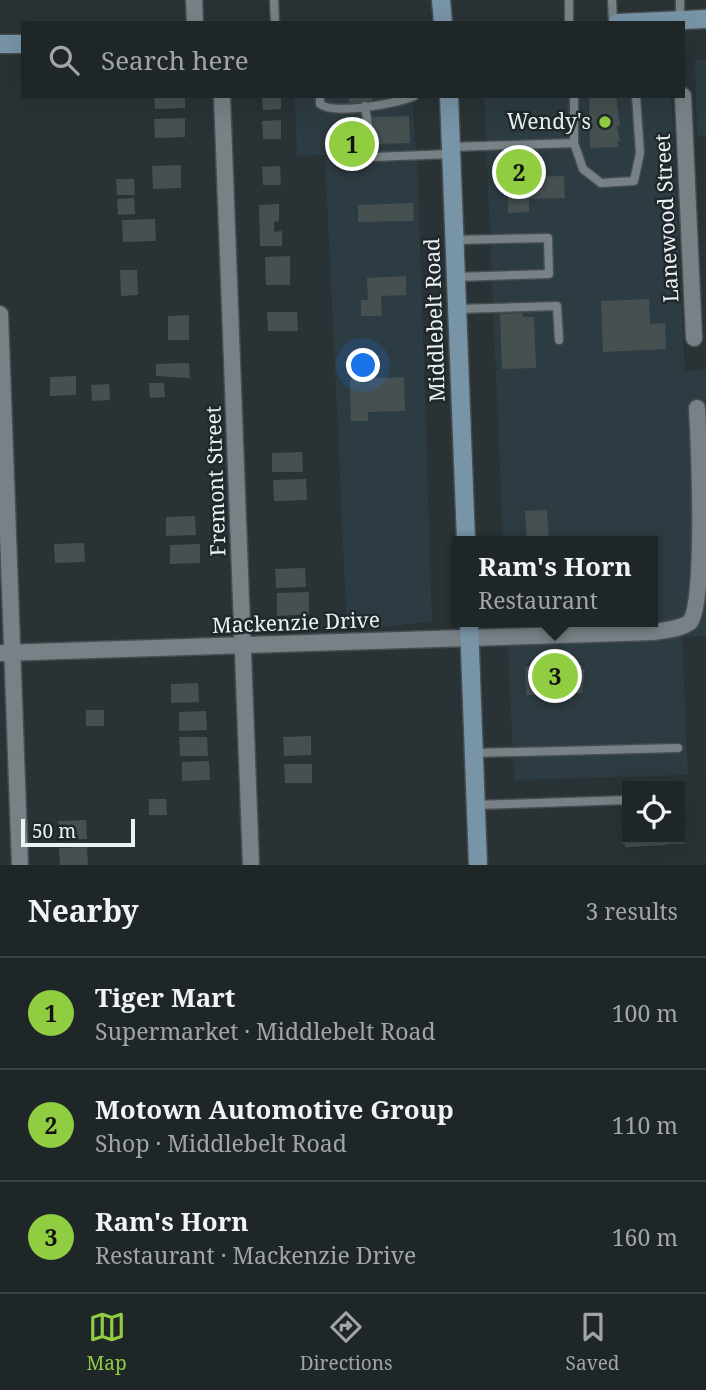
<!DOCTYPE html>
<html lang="en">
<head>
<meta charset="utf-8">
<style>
	:root { --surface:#1f2628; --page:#272e30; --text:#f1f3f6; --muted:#a1a5a8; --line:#3c4345; --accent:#90cd40 }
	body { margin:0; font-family:"Noto Serif",serif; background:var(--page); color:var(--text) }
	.controls { position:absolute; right:21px; bottom:21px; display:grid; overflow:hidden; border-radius:0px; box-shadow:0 7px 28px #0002 }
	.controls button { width:63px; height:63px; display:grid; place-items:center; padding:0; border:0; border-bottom:2px solid var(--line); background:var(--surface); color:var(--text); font:35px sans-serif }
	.scale { position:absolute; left:21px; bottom:18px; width:114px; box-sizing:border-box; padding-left:7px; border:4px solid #ecf2f4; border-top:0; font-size:19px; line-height:24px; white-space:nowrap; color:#ecf2f4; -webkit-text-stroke:5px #20282b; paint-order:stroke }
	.you { position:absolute; left:364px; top:366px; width:24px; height:24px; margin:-18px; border:5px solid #fff; border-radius:50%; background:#1a73e8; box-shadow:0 0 0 10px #1a73e833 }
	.badge { display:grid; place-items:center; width:46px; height:46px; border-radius:50%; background:var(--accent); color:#111; font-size:23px; font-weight:700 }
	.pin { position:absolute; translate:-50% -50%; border:4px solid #fff; box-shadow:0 2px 7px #0006 }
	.popup { position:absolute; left:452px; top:536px; width:206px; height:91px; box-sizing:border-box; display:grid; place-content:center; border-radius:0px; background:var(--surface); filter:drop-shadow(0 2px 5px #0005); font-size:23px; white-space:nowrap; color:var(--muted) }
	.popup b { font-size:26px; color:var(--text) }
	.popup::after { content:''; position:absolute; left:50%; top:100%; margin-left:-14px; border:14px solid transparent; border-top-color:var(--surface) }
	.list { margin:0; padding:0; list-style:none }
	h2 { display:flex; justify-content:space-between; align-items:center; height:91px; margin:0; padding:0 28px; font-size:30px }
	h2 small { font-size:23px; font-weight:400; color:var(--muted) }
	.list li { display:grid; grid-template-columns:46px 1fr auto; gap:21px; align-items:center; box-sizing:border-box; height:112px; padding:0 28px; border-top:2px solid var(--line) }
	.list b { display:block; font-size:26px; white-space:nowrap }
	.list p { margin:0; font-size:23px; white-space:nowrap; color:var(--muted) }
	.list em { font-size:23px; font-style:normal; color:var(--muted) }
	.icon { flex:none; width:38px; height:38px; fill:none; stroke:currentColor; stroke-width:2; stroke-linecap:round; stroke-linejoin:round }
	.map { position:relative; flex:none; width:706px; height:865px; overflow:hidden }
	.search { position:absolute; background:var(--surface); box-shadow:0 7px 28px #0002; left:21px; right:21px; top:21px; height:77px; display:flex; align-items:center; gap:18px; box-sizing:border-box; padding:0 24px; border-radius:0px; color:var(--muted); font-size:26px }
	.sheet { height:427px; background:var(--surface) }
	nav { display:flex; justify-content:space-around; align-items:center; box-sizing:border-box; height:98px; border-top:2px solid var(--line); background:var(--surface); font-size:19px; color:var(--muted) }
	nav a { display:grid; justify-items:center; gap:4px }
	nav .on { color:var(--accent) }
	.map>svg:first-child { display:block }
	.built { fill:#2d3c42 }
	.building { fill:#465051 }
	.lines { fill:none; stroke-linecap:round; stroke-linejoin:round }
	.lane-casing { stroke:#464d50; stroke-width:11 }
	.street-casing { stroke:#464d50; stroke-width:19 }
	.secondary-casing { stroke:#464d50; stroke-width:21 }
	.lane { stroke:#788286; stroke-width:8 }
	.street { stroke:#788286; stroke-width:16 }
	.secondary { stroke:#7894a7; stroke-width:18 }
	.poi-dot { fill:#90cd40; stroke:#20282b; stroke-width:2.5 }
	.labels { text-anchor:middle; stroke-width:5; stroke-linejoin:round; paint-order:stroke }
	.poi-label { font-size:21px; fill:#ecf2f4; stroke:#20282b; text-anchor:end }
	.street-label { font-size:21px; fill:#ecf2f4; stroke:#20282b }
</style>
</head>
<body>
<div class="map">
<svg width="706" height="865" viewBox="0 0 706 865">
	<rect width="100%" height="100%" fill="#293235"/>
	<path class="built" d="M695,60H706V136H697Z
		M295,96H412L418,179L432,622L347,630L325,155L297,156Z
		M484,96H671L685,371L706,369V636L682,637L688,775L514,780L507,622H653V541H503Z"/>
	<path class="building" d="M154,96H185V108L155,109Z
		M262,96H281V109L263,110Z
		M349,96H372V104L349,105Z
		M589,96H616L620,126H617L620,141H618V147L590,148Z
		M409,116L410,143L373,144L372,117Z
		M185,118V137L155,138L154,119Z
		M281,120V139H263L262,121Z
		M363,121L364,166L342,167L340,122Z
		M531,158V177L564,176L565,198L529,199V212L508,213V159Z
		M181,165V188L153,189L152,166Z
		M280,166L281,185H263L262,167Z
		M116,179H134L135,195H117Z
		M134,198L135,214L118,215L117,199Z
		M413,203L414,221L358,222V205Z
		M279,204V221L274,222V232L282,231V246H260L259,205Z
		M155,219L156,241L123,242L122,220Z
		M290,256V285H266L265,257Z
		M120,270H137L138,295L121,296Z
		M406,276V295L381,296L382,316H361V300H368L367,278Z
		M649,299L650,324L665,323L666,349L603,352L601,301Z
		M267,312H297L298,331H268Z
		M522,313L523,317H534L536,368L502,369L500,314Z
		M189,315V340H168V316Z
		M189,363L190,378L156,376V364Z
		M76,376V395L50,396V377Z
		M404,377L405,411L368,412V421H351L350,379Z
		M149,383H164L165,397L150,398Z
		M109,384L110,400L92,401L91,385Z
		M302,452L303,472H272V453Z
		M306,479L307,500L274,501L273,480Z
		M547,510L549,541H527L525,511Z
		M195,516L196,535L166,536V517Z
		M84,543L85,562L55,563L54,544Z
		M200,544V563L170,564V545Z
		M305,568L306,587L276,588L275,569Z
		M309,592V614L277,616V593Z
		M582,665V669H585L582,693L558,694V699H547V695H526L525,667Z
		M198,683L199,702L171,703V684Z
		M86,710H104V726H86Z
		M206,711L207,730L179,731V712Z
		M311,736V755L284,756L283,737Z
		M179,737H207L208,756H180Z
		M209,761L210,780L182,781V762Z
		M284,764H312V783H285Z
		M149,799H166L167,815H149Z
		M624,817H627V839H667V845L625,847Z
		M86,820L87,839L59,840L58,821Z
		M87,847L88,865H60L59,848Z"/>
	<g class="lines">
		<defs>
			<path id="lane" d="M274,0L275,23
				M569,0V23
				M612,0L613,23
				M680,0V21
				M320,96V104C333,115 398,104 414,96
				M574,96V143L583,169L601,183L634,181L640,153L636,96
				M365,106L373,157L451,154
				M451,147L574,143
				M455,240L548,238L549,274L457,277
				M457,309L557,306L559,340
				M474,753L678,748
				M476,805L627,800"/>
			<path id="street" d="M194,0L195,23
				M222,96L251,865
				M683,96L694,338
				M0,314L20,865
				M0,653L654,632C665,630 681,629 690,622C706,602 699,444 697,408"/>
			<path id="secondary" d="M441,0L443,23
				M618,23L706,19
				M0,44H23
				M449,96L466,541
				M469,622L478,865"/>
		</defs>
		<use href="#lane" class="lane-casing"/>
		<use href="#street" class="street-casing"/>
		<use href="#secondary" class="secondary-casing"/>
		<use href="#lane" class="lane"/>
		<use href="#street" class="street"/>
		<use href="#secondary" class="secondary"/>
	</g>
	<circle class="poi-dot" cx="605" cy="122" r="7"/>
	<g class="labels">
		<g class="poi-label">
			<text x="591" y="129">Wendy's</text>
		</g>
		<g class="street-label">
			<text transform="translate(667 218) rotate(-93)" y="7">Lanewood Street</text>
			<text transform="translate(435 320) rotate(-92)" y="7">Middlebelt Road</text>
			<text transform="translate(216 481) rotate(-92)" y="7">Fremont Street</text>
			<text transform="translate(296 623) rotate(-2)" y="7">Mackenzie Drive</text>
		</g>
	</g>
</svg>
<div class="controls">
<button><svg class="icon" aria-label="locate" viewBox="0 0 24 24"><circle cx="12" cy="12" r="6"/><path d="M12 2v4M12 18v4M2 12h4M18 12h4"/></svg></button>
</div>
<div class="scale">50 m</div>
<div class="you"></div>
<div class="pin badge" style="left:352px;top:144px">1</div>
<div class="pin badge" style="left:519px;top:172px">2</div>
<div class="pin badge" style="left:555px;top:676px">3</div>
<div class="popup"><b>Ram's Horn</b>Restaurant</div>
<div class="search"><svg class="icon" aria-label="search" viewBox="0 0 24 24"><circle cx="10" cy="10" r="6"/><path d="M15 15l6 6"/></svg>Search here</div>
</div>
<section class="sheet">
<h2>Nearby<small>3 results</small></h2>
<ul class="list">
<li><span class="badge">1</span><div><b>Tiger Mart</b><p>Supermarket · Middlebelt Road</p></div><em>100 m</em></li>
<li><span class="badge">2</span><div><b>Motown Automotive Group</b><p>Shop · Middlebelt Road</p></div><em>110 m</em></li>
<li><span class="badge">3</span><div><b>Ram's Horn</b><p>Restaurant · Mackenzie Drive</p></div><em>160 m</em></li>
</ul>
</section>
<nav>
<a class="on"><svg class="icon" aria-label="map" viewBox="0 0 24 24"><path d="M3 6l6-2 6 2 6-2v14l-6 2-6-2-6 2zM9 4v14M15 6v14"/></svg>Map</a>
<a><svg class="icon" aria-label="directions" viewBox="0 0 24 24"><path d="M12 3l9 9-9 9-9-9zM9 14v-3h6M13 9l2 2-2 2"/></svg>Directions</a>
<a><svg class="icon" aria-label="saved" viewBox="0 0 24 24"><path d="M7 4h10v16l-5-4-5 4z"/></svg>Saved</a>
</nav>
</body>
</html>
